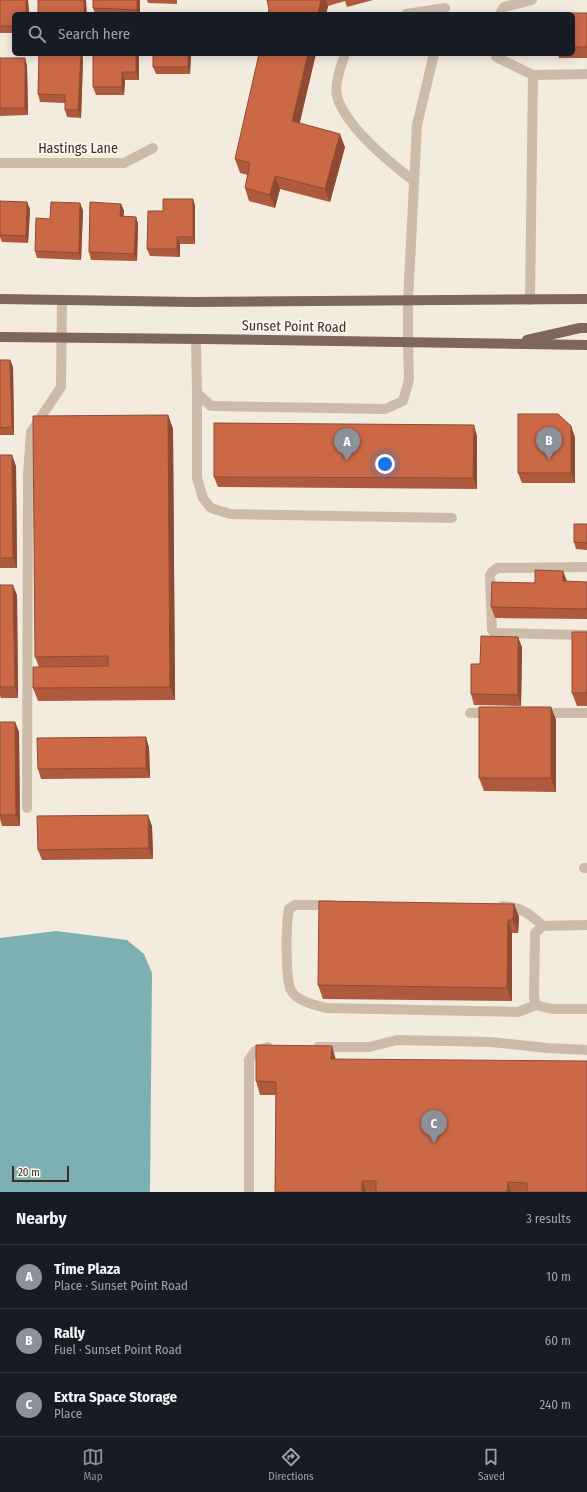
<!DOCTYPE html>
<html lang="en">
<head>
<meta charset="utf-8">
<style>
	:root { --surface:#171b24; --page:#20242c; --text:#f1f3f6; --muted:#9ea1a6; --line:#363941; --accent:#8c9099 }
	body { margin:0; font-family:"Fira Sans Condensed",sans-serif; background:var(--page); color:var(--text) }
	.scale { position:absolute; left:12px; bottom:10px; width:57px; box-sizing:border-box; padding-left:4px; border:2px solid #3b2f2a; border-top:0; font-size:11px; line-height:14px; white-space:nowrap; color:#3b2f2a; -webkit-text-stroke:3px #fbf5ec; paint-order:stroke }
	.you { position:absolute; left:385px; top:464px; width:14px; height:14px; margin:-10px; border:3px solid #fff; border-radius:50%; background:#1a73e8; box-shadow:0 0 0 6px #1a73e833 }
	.badge { display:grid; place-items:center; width:26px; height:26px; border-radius:50%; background:var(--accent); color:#fff; font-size:13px; font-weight:700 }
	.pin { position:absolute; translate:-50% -33px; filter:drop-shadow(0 1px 2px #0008) }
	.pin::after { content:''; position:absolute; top:21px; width:14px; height:12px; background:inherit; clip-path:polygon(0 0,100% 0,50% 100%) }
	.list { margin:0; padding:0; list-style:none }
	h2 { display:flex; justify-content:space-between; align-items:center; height:52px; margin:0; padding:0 16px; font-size:17px }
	h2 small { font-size:13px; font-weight:400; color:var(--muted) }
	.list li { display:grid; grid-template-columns:26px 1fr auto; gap:12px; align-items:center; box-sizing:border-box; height:64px; padding:0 16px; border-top:1px solid var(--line) }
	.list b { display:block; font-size:15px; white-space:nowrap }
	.list p { margin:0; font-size:13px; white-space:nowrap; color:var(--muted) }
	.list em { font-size:13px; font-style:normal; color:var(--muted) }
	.icon { flex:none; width:22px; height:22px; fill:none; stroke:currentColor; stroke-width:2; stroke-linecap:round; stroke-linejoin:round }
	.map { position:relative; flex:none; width:587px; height:1192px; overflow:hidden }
	.search { position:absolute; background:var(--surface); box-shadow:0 2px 10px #0003; left:12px; right:12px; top:12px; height:44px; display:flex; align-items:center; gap:10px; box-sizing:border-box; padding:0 14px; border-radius:6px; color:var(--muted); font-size:15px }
	.sheet { height:244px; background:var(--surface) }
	nav { display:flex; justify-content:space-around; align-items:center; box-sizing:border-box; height:56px; border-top:1px solid var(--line); background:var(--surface); font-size:11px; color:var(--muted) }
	nav a { display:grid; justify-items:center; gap:2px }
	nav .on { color:var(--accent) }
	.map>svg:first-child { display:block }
	.water { fill:#7db0b3 }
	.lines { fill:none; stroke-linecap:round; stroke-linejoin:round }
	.minor { stroke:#cdbbaa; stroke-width:10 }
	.major { stroke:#7d675a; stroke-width:10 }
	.wall { fill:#af5a3d }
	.shaded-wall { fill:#8e4a32 }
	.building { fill:#cb6947; stroke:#8e4a32 }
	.labels { text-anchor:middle; stroke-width:4; stroke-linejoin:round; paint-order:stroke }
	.street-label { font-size:14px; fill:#3b2f2a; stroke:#fbf5ec }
</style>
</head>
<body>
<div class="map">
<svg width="587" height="1192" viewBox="0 0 587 1192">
	<rect width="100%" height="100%" fill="#f4ebdf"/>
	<path class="water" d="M56,931L127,940L144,954L152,973L150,1192H0V938Z"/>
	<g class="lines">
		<path class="minor" d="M406,14L445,8
			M500,14L504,7L532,0
			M345,54C341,65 334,85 337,96C345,126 390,163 414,181
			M496,54V57L533,75L587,74
			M0,163H124L153,148
			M530,300L533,75
			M196,339L197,393L211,406L385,409L403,401L409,380L408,342V301L417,125L434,54
			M197,393V478L203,498L211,508L230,514L452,518
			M587,567L497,568L493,571L490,575L492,630L495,633L587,635
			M470,713H491
			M541,713H587
			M27,808L28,474L31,432L61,387L62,300
			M584,868H587
			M333,905H295L289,909C286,923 285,978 291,990C296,1001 315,1005 326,1008L518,1012L536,1005
			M503,906C522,908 529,913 543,926
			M587,925L543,926L535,933L534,997L536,1005L552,1009H587
			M318,1047H369L397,1040L491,1042L547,1048L587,1050
			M249,1192V1060L255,1051L268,1047"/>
		<path class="major" d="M0,299L192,302L587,299
			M0,337L202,339L587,345
			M527,340L580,328H587"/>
	</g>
	<path class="wall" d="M0,0H28L29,14H14V33H0Z
		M140,0V14H95L93,8Z
		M147,0H177V4L148,3Z
		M267,0H373L347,7L345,1L328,6L326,14H268L269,9Z
		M587,13V58H559L558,54H573V14Z
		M39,54H82L83,59L81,118L67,117L65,110V103L40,102L38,94Z
		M139,54V80H125L124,95H96L93,87Z
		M153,54H191L190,74H156L153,67Z
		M0,58L27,65L28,115L0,116Z
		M300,123L345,147L330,202L280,189L275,208L249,201L245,188L248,175L240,173L235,159Z
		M193,199L195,206V244H180V257L150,256L147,249L163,211Z
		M121,204L124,211L123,216L136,217L138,224L137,261L91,260L89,252Z
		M30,209L28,243L2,242L0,237V213Z
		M83,210L81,260L37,258L35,251L50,219Z
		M0,360H10L13,367L14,435H0Z
		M168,415L173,429L175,700L38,701L33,688L39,667L35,657Z
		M477,436V489L218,487L214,477Z
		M575,437V483H522L518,473Z
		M0,455L16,466L17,568H0Z
		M587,524V550L576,549L574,542Z
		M567,582H587V619L495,618L491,607L535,583Z
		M0,585L17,595L18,698H1L0,696Z
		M587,632V706H577L572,693Z
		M522,647L521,706L474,705L471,694L480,664Z
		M551,707L556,720V792L484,791L479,778Z
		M0,722H15L19,732L20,826H2L0,819Z
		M146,737L149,748L150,778L41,779L38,769Z
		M152,826L153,859L42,860L38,850Z
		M514,904L519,917L518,933H512V1001L323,999L318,985Z
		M336,1059L587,1192H275L276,1095H260L256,1081Z"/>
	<path class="shaded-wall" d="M26,0H28L29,14H26Z
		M84,0H86L87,14H84Z
		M137,0H140V14H138L137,10Z
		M321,0H325L328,6L326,14H318Z
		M81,54H82L83,59L81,118L78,110Z
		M136,54H139V80L136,72Z
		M188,54H191L190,74L188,67Z
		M308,54H316L297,135L292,121Z
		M25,58L27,65L28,115L25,108Z
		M122,72L125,80L124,95L122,87Z
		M340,134L345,147L330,202L325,189Z
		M275,176L280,189L275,208L270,195Z
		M193,199L195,206V244L193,237Z
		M27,202L30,209L28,243L26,236Z
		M80,203L83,210L81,260L79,253Z
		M121,204L124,211L123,223L120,216Z
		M136,217L138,224L137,261L134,254Z
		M177,237L180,244V257L177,249Z
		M10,360L13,367L14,435L12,427Z
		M168,415L173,429L175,700L170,687Z
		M474,425L477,436V489L473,478Z
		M571,426L575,437V483L571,473Z
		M12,455L16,466L17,568L13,558Z
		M563,571L567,581V592L563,581Z
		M13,585L17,595L18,698L15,687Z
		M518,637L522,647L521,706L518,695Z
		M551,707L556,720V792L551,778Z
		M15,722L19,732L20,826L16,815Z
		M146,737L149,748L150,778L146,768Z
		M148,815L152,826L153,859L149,848Z
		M514,904L519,917L518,933L513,920Z
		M508,920L512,933V1001L507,988Z
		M332,1046L336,1060L331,1059Z
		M362,1181L366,1192H362Z
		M508,1182L511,1192H507Z"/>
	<path class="building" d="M0,0H26V14H14V26H0Z
		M38,0H84V14H38Z
		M93,0H137V10L93,8Z
		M267,0H321L318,14H268L269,9Z
		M555,13H587V47H573V14H555Z
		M39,54H81L78,110H65V95L38,94Z
		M93,54H136V72H122V87H93Z
		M153,54H188V67H153Z
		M259,54H308L292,121L340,134L325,189L275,176L270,195L245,188L250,163L235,159Z
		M0,58H25V108H0Z
		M163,199H193V237H177V249H147L148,211H163Z
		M0,201L27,202L26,236L0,235Z
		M51,202L80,203L79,253L35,251L36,218L50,219Z
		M90,202L121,204L120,216L136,217L134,254L89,252Z
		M0,360H10L12,427L0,428Z
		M518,414H558L571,426V473H518Z
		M168,415L170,687L33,688V667L108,666V656L35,657L33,416Z
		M214,423L474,425L473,478L214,477Z
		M0,455H12L13,558H0Z
		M574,524H587V543L574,542Z
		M535,570L563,571V581L587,582V609L491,607L492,582L535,583Z
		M0,585H13L15,687H0Z
		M572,632H587V693H572Z
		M481,636L518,637V695L471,694V664H480Z
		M479,707H551V778H479Z
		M0,722H15L16,815H0Z
		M146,737V768L38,769L37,738Z
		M148,815L149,848L38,850L37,816Z
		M319,901L514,904L513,920H508L507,988L318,985Z
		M256,1045L332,1046L331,1059L587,1061V1192H527V1183L508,1182L507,1192H376V1181H362V1192H275L276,1082L256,1081Z"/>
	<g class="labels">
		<g class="street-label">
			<text x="78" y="153">Hastings Lane</text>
			<text transform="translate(294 326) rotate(1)" y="5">Sunset Point Road</text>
		</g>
	</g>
</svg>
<div class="scale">20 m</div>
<div class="you"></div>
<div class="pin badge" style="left:347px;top:461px">A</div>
<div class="pin badge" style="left:549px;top:460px">B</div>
<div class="pin badge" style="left:434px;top:1143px">C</div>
<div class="search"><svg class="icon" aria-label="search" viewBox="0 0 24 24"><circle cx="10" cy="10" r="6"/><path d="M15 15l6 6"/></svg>Search here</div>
</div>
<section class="sheet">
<h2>Nearby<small>3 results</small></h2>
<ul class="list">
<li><span class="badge">A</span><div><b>Time Plaza</b><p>Place · Sunset Point Road</p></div><em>10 m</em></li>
<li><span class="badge">B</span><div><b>Rally</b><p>Fuel · Sunset Point Road</p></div><em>60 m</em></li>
<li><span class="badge">C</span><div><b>Extra Space Storage</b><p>Place</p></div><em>240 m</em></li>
</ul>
</section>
<nav>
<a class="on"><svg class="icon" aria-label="map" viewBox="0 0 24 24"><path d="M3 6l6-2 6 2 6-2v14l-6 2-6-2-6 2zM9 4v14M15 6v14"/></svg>Map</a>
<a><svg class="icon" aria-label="directions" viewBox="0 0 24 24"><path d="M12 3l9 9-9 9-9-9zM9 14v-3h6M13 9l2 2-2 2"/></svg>Directions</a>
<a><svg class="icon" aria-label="saved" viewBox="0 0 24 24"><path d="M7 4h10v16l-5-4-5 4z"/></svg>Saved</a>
</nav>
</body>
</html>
